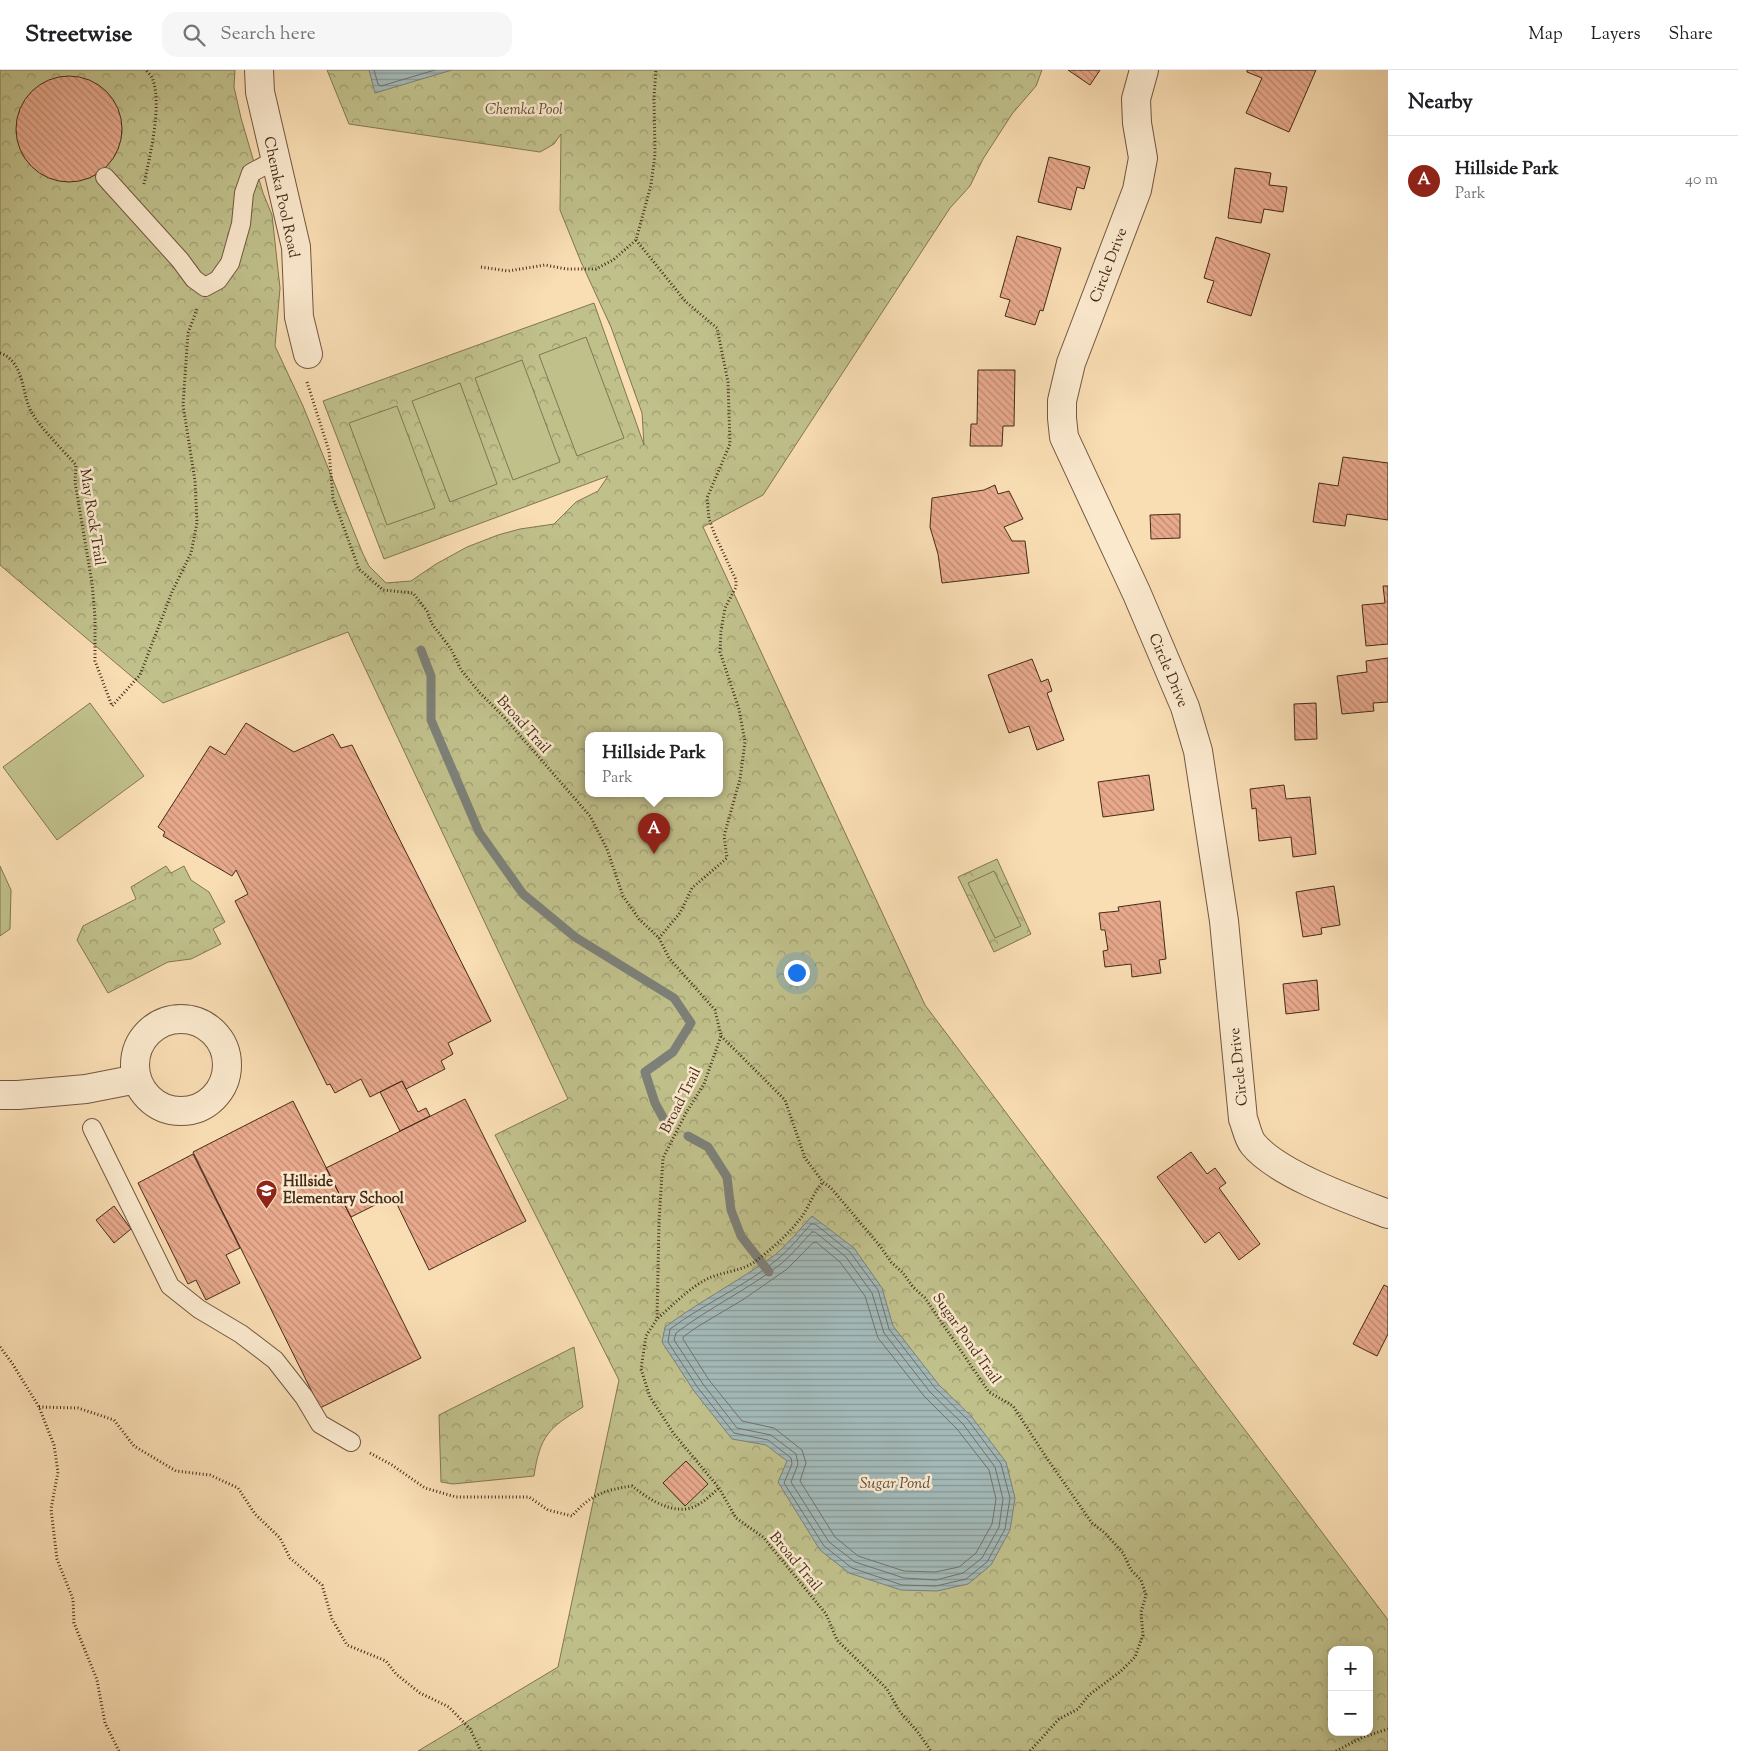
<!DOCTYPE html>
<html lang="en">
<head>
<meta charset="utf-8">
<style>
	:root { --surface:#fff; --page:#f6f6f6; --text:#202124; --muted:#757577; --line:#e0e0e0; --accent:#8f2418 }
	body { margin:0; font-family:"Sorts Mill Goudy",serif; background:var(--page); color:var(--text) }
	.controls { position:absolute; right:15px; bottom:15px; display:grid; overflow:hidden; border-radius:10px; box-shadow:0 2px 12px #0003 }
	.controls button { width:45px; height:45px; display:grid; place-items:center; padding:0; border:0; border-bottom:1px solid var(--line); background:var(--surface); color:var(--text); font:25px sans-serif }
	.you { position:absolute; left:796px; top:902px; width:18px; height:18px; margin:-12px; border:4px solid #fff; border-radius:50%; background:#1a73e8; box-shadow:0 0 0 8px #1a73e833 }
	.badge { display:grid; place-items:center; width:32px; height:32px; border-radius:50%; background:var(--accent); color:#fff; font-size:16px; font-weight:700 }
	.pin { position:absolute; translate:-50% -41px; filter:drop-shadow(0 1px 2px #0008) }
	.pin::after { content:''; position:absolute; top:26px; width:18px; height:15px; background:inherit; clip-path:polygon(0 0,100% 0,50% 100%) }
	.popup { position:absolute; left:585px; top:662px; width:138px; height:65px; box-sizing:border-box; display:grid; place-content:center; border-radius:10px; background:var(--surface); filter:drop-shadow(0 1px 4px #0005); font-size:16px; white-space:nowrap; color:var(--muted) }
	.popup b { font-size:19px; color:var(--text) }
	.popup::after { content:''; position:absolute; left:50%; top:100%; margin-left:-10px; border:10px solid transparent; border-top-color:var(--surface) }
	.list { margin:0; padding:0; list-style:none }
	h2 { display:flex; justify-content:space-between; align-items:center; height:65px; margin:0; padding:0 20px; font-size:21px }
	h2 small { font-size:16px; font-weight:400; color:var(--muted) }
	.list li { display:grid; grid-template-columns:32px 1fr auto; gap:15px; align-items:center; box-sizing:border-box; height:90px; padding:0 20px; border-top:1px solid var(--line) }
	.list b { display:block; font-size:19px; white-space:nowrap }
	.list p { margin:0; font-size:16px; white-space:nowrap; color:var(--muted) }
	.list em { font-size:16px; font-style:normal; color:var(--muted) }
	.icon { flex:none; width:28px; height:28px; fill:none; stroke:currentColor; stroke-width:2; stroke-linecap:round; stroke-linejoin:round }
	.map { position:relative; flex:none; width:1388px; height:1681px; overflow:hidden }
	header { display:flex; align-items:center; gap:30px; box-sizing:border-box; height:70px; padding:0 25px; background:var(--surface); border-bottom:1px solid var(--line) }
	header strong { font-size:24px }
	nav { display:flex; gap:28px; margin-inline-start:auto; font-size:18px }
	.search { width:350px; height:45px; background:var(--page); display:flex; align-items:center; gap:12px; box-sizing:border-box; padding:0 18px; border-radius:15px; color:var(--muted); font-size:19px }
	main { display:flex }
	aside { flex:1; background:var(--surface) }
	.map>svg:first-child { display:block }
	.park { fill:url(#park-crowns); stroke:#827652; fill-rule:evenodd }
	.pitch { fill:#c0c08b; stroke:#827652 }
	.water { fill:url(#water-rules); stroke:#7d8078 }
	.lines { fill:none; stroke-linecap:round; stroke-linejoin:round }
	.shore { stroke:#747268; stroke-width:1 }
	.stream { stroke:#7d8078; stroke-width:9 }
	.building { fill:url(#building-back-hatch); stroke:#452b19 }
	.service-casing { stroke:#725840; stroke-width:20 }
	.minor-casing { stroke:#725840; stroke-width:30 }
	.path { stroke:#452b19; stroke-width:3; stroke-dasharray:1 2.5; stroke-linecap:butt }
	.service { stroke:#fbe9ce; stroke-width:18 }
	.minor { stroke:#fbe9ce; stroke-width:28 }
	.labels { text-anchor:middle; stroke-width:5; stroke-linejoin:round; paint-order:stroke }
	.park-label { font-size:15px; font-style:italic; fill:#5e4930; stroke:#fbe9ce }
	.street-label { font-size:15px; fill:#452b19; stroke:#fbe9ce }
	.poi-label { font-size:15px; font-weight:bold; fill:#452b19; stroke:#fbe9ce; text-anchor:start }
	.water-label { font-size:16px; font-style:italic; fill:#5c4e41; stroke:#fbe9ce }
</style>
</head>
<body>
<header>
<strong>Streetwise</strong>
<div class="search"><svg class="icon" aria-label="search" viewBox="0 0 24 24"><circle cx="10" cy="10" r="6"/><path d="M15 15l6 6"/></svg>Search here</div>
<nav><a>Map</a><a>Layers</a><a>Share</a></nav>
</header>
<main>
<div class="map">
<svg width="1388" height="1681" viewBox="0 0 1388 1681">
	<defs>
		<pattern id="park-crowns" width="20" height="18" patternUnits="userSpaceOnUse" patternTransform="scale(1.25)"><rect width="20" height="18" fill="#c0c08b"/><path d="M2 6a3 3 0 1 1 6 0M12 15a3 3 0 1 1 6 0" fill="none" stroke="#9e9c71"/></pattern>
		<pattern id="water-rules" width="6" height="5" patternUnits="userSpaceOnUse" patternTransform="scale(1.25)"><rect width="6" height="5" fill="#a3b9b8"/><path d="M0 2.5h6" fill="none" stroke="#879795"/></pattern>
		<pattern id="building-back-hatch" width="6" height="6" patternUnits="userSpaceOnUse" patternTransform="scale(1.25)"><rect width="6" height="6" fill="#e8a98d"/><path d="M-1 5l2 2M0 0l6 6M5-1l2 2" fill="none" stroke="#be8a72"/></pattern>
	</defs>
	<rect width="100%" height="100%" fill="#f9ddb3"/>
	<filter id="stains"><feTurbulence type="fractalNoise" baseFrequency=".004" numOctaves="4"/><feColorMatrix values="0 0 0 0 .2 0 0 0 0 .09 0 0 0 0 .02 0 0 0 .5 -.17"/></filter>
	<radialGradient id="worn" r=".72"><stop offset=".6" stop-color="#630" stop-opacity="0"/><stop offset="1" stop-color="#630" stop-opacity=".3"/></radialGradient>
	<path class="park" d="M0,0H235L234,17L241,48L263,123L272,145L280,218L275,276L303,336L363,484L369,496L386,513L411,511L436,494L467,477L498,465L520,459L554,454L576,432L598,421L608,406L384,489L323,331L594,233L644,375L642,343L611,257L581,192L560,140L561,64L554,74L540,82L349,54L327,0H1042L1036,16L1012,44L983,89L970,116L950,138L763,425L703,457L925,935L1388,1550V1681H418L558,1597L619,1310L495,1065L568,1029L348,562L163,633L0,495ZM589,665H719V723H589ZM1332,1580H1369V1662H1332Z
		M997,789L1031,864L994,882L958,807Z
		M166,796L171,803L184,796L191,810L209,822L225,852L213,859L221,874L191,889L168,892L108,923L77,870L83,856L136,829L131,817Z
		M574,1277L583,1337C549,1358 540,1365 534,1406L453,1414L441,1412L439,1345Z"/>
	<path class="pitch" d="M586,267L624,368L577,386L539,285Z
		M522,290L560,392L513,410L475,308Z
		M460,313L497,414L450,432L412,331Z
		M397,336L435,438L387,455L349,353Z
		M90,633L144,706L57,770L3,697Z
		M0,796L11,820L10,859L0,866Z
		M994,801L1021,856L995,868L968,813Z"/>
	<path class="water" d="M369,0H452L375,23Z
		M812,1146L854,1178L882,1218L893,1256L939,1315L971,1346L1006,1392L1015,1428L1010,1460L991,1495L968,1514L937,1521L901,1520L849,1503L820,1480L778,1412L787,1391L766,1375L732,1369L694,1321L662,1272L665,1257C700,1231 739,1211 775,1185C788,1174 800,1159 812,1146Z"/>
	<g class="lines">
		<path class="shore" d="M374,0L378,14L381,16L435,0
			M811,1154H815L850,1182L878,1220L889,1259L935,1318L968,1350L1001,1394L1010,1428L1005,1459L987,1492L966,1509L936,1516L902,1515L852,1498L824,1476L784,1413L792,1394L791,1388L768,1370L734,1363L698,1318L668,1272L670,1259C705,1233 746,1216 779,1188C791,1178 801,1165 811,1154Z
			M812,1162H815L846,1187L872,1223L884,1263L930,1322L963,1354L995,1397L1003,1429L999,1457L982,1488L963,1503L936,1510L904,1508L855,1492L829,1472L791,1412L798,1394L796,1384L771,1365L737,1358L703,1314L674,1270L676,1263C710,1237 749,1219 782,1193C793,1184 802,1172 812,1162Z
			M813,1173L816,1172L840,1192L865,1226L878,1268L924,1326L957,1359L989,1400L996,1429L992,1454L976,1483L959,1497L935,1502L904,1501L858,1486L835,1467L800,1411L806,1393L802,1380L774,1358L742,1351L709,1310L683,1269V1267L697,1257L744,1229L787,1199Z"/>
		<path class="stream" d="M421,580L431,606V650L479,762L523,824L575,867L674,928L691,953L673,982L645,1002L655,1033L666,1053
			M688,1066L708,1077L727,1107L731,1140L741,1166L769,1202"/>
	</g>
	<path class="building" d="M1068,0H1100L1090,15Z
		M1247,0H1316L1289,62L1246,43L1262,8L1247,2Z
		M16 59a53 53 0 1 1 106 0a53 53 0 1 1-106 0Z
		M1049,87L1090,97L1084,119L1077,117L1071,140L1038,132Z
		M1235,98L1271,103L1269,115L1287,117L1283,142L1264,139L1261,153L1228,148Z
		M1017,166L1061,178L1043,241L1040,240L1035,255L1005,246L1010,230L1000,227Z
		M1216,167L1270,184L1251,246L1207,232L1214,211L1204,208Z
		M978,300H1015L1014,356H1003L1002,376H970L971,354H977Z
		M1343,387L1388,393V450L1347,444L1345,456L1313,452L1319,413L1338,416Z
		M995,415L998,424L1009,421L1023,449L1004,457L1012,471H1025L1029,503L942,513L938,484L930,457L932,428L984,420Z
		M1180,444V468L1151,469L1150,445Z
		M1383,516H1388V574L1366,576L1362,535L1385,533Z
		M1388,588V632L1373,633L1374,641L1342,644L1337,606L1367,602L1366,591Z
		M1032,589L1041,612L1048,609L1052,621L1047,623L1064,670L1037,680L1029,656L1009,663L988,605Z
		M1316,633L1317,669L1295,670L1294,634Z
		M246,653L294,682L333,664L341,678L352,675L491,951L448,973L453,984L441,991L445,999L406,1019L402,1011L370,1027L361,1009L335,1023L330,1014L327,1015L235,831L248,824L236,800L232,806L163,766L165,762L158,757L210,676L225,685Z
		M1149,705L1154,740L1103,747L1098,712Z
		M1284,715L1286,729L1310,727L1316,784L1293,787L1291,767L1259,771L1256,738L1252,739L1250,719Z
		M1334,816L1340,855L1321,858L1322,864L1303,867L1296,822Z
		M1160,831L1166,889L1159,890L1161,903L1132,907L1131,894L1105,897L1103,881L1108,880L1105,860H1101L1099,843L1119,841L1118,837Z
		M1317,910L1319,940L1286,944L1283,914Z
		M402,1011L418,1042L426,1038L430,1046L400,1061L380,1022Z
		M465,1029L526,1151L429,1200L393,1126L351,1147L326,1098Z
		M293,1031L421,1288L320,1338L193,1082Z
		M1191,1082L1207,1104L1215,1098L1226,1113L1219,1118L1260,1174L1239,1190L1219,1162L1205,1173L1157,1107Z
		M193,1084L240,1178L226,1185L240,1213L206,1230L196,1210L188,1214L138,1113Z
		M114,1136L131,1159L114,1173L96,1150Z
		M1384,1215L1388,1217V1264L1377,1286L1353,1274Z
		M686,1391L708,1414L685,1436L663,1413Z"/>
	<g class="lines">
		<defs>
			<path id="service" d="M105,107L180,190L194,209L205,217L218,210L230,193L241,154L244,123L251,103L275,90
				M92,1058L170,1216L199,1239L241,1264L275,1290L304,1327L320,1354L351,1372"/>
			<path id="minor" d="M259,0L260,22L296,177L299,247L308,284
				M1144,0L1136,29L1137,53L1143,88L1137,120L1071,293L1062,331V348L1064,367L1137,524L1185,637L1198,681L1224,851L1243,1049C1246,1056 1248,1068 1253,1074C1277,1104 1351,1130 1388,1144
				M135 995a46 46 0 1 1 92 0a46 46 0 1 1-92 0Z
				M0,1025H18L86,1019L137,1009"/>
		</defs>
		<use href="#service" class="service-casing"/>
		<use href="#minor" class="minor-casing"/>
		<path class="path" d="M144,114C150,85 162,37 153,10C152,6 148,3 146,0
			M636,170L686,232L717,258L728,312L730,374L707,428L709,449L715,465L736,510V517L725,538L721,561L720,582L739,639L745,672L740,709L724,766L727,788L692,818L680,843L659,868
			M481,197L508,201L545,195L566,199H596L613,190L636,170L651,115L655,84L654,27L656,0
			M0,283C26,292 21,327 33,345C45,363 62,379 76,395L75,412L92,513L95,547V591L112,636L140,605L172,522L191,483L197,453L195,411L183,335L188,263L197,239
			M307,312L329,381L333,428L359,499L383,520L413,523L427,541L432,554L451,579L461,600L480,623L504,647L590,746L607,779L623,826L639,849L659,868L669,888L715,940L721,966L704,1014L686,1043L663,1088L659,1152L657,1249L646,1266L641,1299L650,1327L674,1364L719,1418L736,1448L763,1467L826,1544L837,1570L887,1619L900,1642L917,1661L931,1681
			M721,966L785,1030L805,1088L823,1112L831,1118L880,1176L891,1192L903,1203L913,1217L925,1228L989,1322L1013,1336L1046,1387L1092,1453L1105,1463L1123,1483L1131,1500L1141,1510L1146,1525L1141,1542L1143,1565L1135,1587L1121,1601L1089,1625L1078,1639L1059,1649L1030,1681
			M658,1248C673,1235 690,1217 709,1208C723,1202 740,1201 753,1193C771,1180 790,1163 803,1145C810,1134 814,1122 823,1112
			M0,1277L12,1293L39,1337L54,1375L58,1402L51,1439L57,1489L73,1529L74,1553L97,1610L105,1653L119,1681
			M39,1337L78,1338L114,1350L134,1376L176,1401L210,1405L238,1418L255,1444L280,1468L290,1488L322,1515L332,1549L347,1575L386,1591L396,1604L420,1623L449,1637L470,1659L481,1681
			M370,1383L392,1395L425,1418L456,1427H529L548,1440L572,1446C590,1425 604,1420 632,1416C646,1427 666,1441 685,1439C698,1438 710,1426 719,1418
			M1336,1681L1363,1667L1388,1659"/>
		<use href="#service" class="service"/>
		<use href="#minor" class="minor"/>
	</g>
	<defs>
		<symbol id="school-pin" viewBox="-11 -11 22 30"><path d="M0 17L-7.5 6A9.5 9.5 0 1 1 7.5 6Z" fill="#8f2418" stroke="#fbe9ce"/><path d="M0-5L7-2L0 1L-7-2ZM-4 1L0 2.5L4 1V4Q0 6-4 4Z" fill="#fff"/></symbol>
	</defs>
	<g fill-rule="evenodd">
		<use href="#school-pin" x="254" y="1108" width="25" height="34"/>
	</g>
	<g class="labels">
		<g class="park-label">
			<text x="524" y="44">Chemka Pool</text>
		</g>
		<g class="street-label">
			<text transform="translate(282 127) rotate(78)" y="5">Chemka Pool Road</text>
			<text transform="translate(1108 195) rotate(-69)" y="5">Circle Drive</text>
			<text transform="translate(93 447) rotate(81)" y="5">May Rock Trail</text>
			<text transform="translate(1169 600) rotate(67)" y="5">Circle Drive</text>
			<text transform="translate(524 654) rotate(48)" y="5">Broad Trail</text>
			<text transform="translate(1238 997) rotate(-96)" y="5">Circle Drive</text>
			<text transform="translate(680 1030) rotate(-63)" y="5">Broad Trail</text>
			<text transform="translate(967 1268) rotate(55)" y="5">Sugar Pond Trail</text>
			<text transform="translate(796 1491) rotate(50)" y="5">Broad Trail</text>
		</g>
		<g class="poi-label">
			<text x="283" y="1116">Hillside<tspan x="283" dy="17">Elementary School</tspan></text>
		</g>
		<g class="water-label">
			<text x="895" y="1418">Sugar Pond</text>
		</g>
	</g>
	<rect width="100%" height="100%" filter="url(#stains)"/>
	<rect width="100%" height="100%" fill="url(#worn)"/>
</svg>
<div class="controls">
<button>+</button>
<button>−</button>
</div>
<div class="you"></div>
<div class="pin badge" style="left:654px;top:784px">A</div>
<div class="popup"><b>Hillside Park</b>Park</div>
</div>
<aside>
<h2>Nearby<small></small></h2>
<ul class="list">
<li><span class="badge">A</span><div><b>Hillside Park</b><p>Park</p></div><em>40 m</em></li>
</ul>
</aside>
</main>
</body>
</html>
